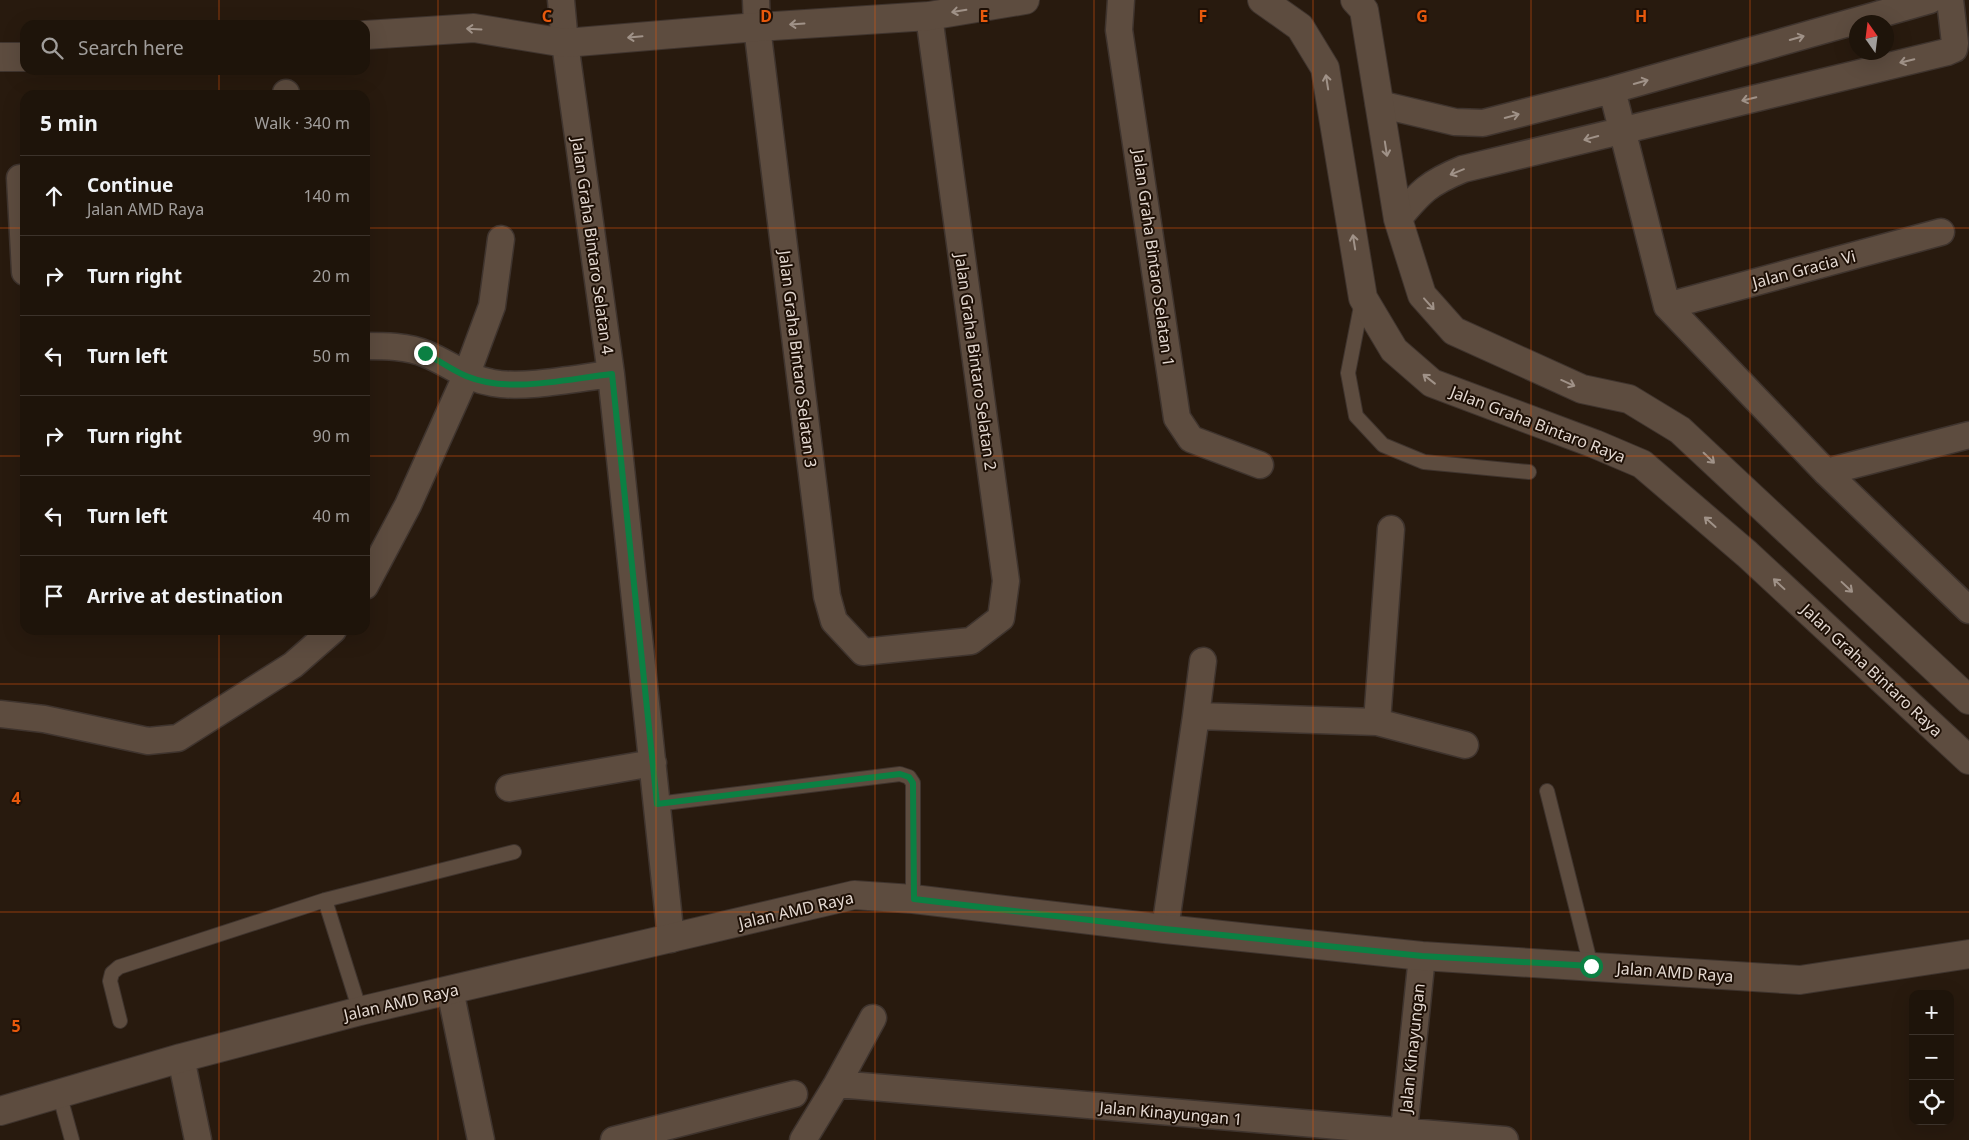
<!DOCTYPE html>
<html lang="en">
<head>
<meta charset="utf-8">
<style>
	:root { --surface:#1e140a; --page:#261d13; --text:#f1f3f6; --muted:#a19e9c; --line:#3c332b }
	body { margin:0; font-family:"Noto Sans",sans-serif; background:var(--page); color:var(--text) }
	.controls { position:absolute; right:15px; bottom:15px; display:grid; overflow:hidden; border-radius:10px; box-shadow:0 5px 20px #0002 }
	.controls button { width:45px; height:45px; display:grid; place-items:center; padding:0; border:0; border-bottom:1px solid var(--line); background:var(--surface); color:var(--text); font:25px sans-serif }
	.compass { position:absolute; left:1849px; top:15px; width:45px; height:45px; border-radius:50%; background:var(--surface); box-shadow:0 5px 20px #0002; rotate:346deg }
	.stop { position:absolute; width:15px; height:15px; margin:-11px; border:4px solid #0b8043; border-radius:50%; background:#fff }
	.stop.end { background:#0b8043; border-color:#fff; box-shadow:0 1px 5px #0008 }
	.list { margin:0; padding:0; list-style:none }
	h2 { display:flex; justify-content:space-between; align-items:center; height:65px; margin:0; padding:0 20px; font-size:21px }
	h2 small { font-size:16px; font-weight:400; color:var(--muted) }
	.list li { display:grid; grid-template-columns:32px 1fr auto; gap:15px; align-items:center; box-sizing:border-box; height:80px; padding:0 20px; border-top:1px solid var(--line) }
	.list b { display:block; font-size:19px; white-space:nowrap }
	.list p { margin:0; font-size:16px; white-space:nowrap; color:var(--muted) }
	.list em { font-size:16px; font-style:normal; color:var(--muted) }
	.icon { flex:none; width:28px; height:28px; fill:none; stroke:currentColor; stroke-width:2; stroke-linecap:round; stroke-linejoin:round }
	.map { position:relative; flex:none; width:1969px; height:1140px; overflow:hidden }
	.search { position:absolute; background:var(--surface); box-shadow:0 5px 20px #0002; left:20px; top:20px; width:350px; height:55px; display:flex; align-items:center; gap:12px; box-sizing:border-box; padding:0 18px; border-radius:15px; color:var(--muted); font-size:19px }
	.panel { position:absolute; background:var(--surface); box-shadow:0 5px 20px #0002; left:20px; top:90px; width:350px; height:545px; border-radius:15px }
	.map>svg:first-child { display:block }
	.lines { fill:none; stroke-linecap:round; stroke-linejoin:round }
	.lane-casing { stroke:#3f342e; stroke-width:16 }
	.street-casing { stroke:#3f342e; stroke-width:29 }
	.secondary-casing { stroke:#3f342e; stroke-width:30 }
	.lane { stroke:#5d4c3f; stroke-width:14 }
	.street { stroke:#5d4c3f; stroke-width:26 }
	.secondary { stroke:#5d4c3f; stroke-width:28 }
	.oneway { stroke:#a09288 }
	.route { stroke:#0b8043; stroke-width:6 }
	.grid { fill:none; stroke:#e8590c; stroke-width:1; stroke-opacity:0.55 }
	.labels { text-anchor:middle; stroke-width:4; stroke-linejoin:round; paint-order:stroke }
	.street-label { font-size:16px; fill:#e4d9d2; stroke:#1e1006 }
	.grid-label { font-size:16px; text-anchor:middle; font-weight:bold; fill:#e8590c; stroke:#1e1006; stroke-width:4; stroke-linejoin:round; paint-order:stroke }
</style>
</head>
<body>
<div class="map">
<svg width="1969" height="1140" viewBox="0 0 1969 1140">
	<rect width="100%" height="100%" fill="#281a0e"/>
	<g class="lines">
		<defs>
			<path id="lane" d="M1362,301L1348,373L1356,416L1383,445L1424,462L1529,472
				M1547,791L1591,966
				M657,804L900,774L909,777L913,783V899
				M325,900L360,1011
				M120,1021L110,981L112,973L119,967L325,900L514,852
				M59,1093L72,1140"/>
			<path id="street" d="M561,0L565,43L611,374L671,939
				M756,0L757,27L827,596L834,621L863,652L971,641L1001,618L1006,581L929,16
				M1121,0L1119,30L1177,418L1191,439L1260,465
				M1612,90L1667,306L1826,472L1969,610
				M286,93V95
				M1379,104L1455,122L1483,123L1612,90L1930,0
				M20,178L25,272
				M1398,219C1421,191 1429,183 1463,169L1947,52L1954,49L1955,43L1950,0
				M1667,306L1941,232
				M365,346C384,346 408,346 426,354C451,364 464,378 493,383C524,389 578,378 611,374
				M1826,472L1969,435
				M1391,529L1377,722L1465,745
				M365,586L408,505L466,376L492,306L501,239
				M0,714L44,719L148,741L178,738L293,665L333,630
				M1196,716L1203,661
				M509,788L653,763
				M1165,929L1196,716L1377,722
				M450,990L481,1140
				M181,1058L198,1140
				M837,1084L1505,1140
				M614,1140L794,1094
				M803,1140L837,1084L873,1018
				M1403,1140L1422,956"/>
			<path id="secondary" d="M1262,0L1300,27L1325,68L1363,298L1394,350L1432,383L1595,444L1642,464L1747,554L1969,760
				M1355,0L1364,10L1398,219L1422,295L1454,331L1582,389L1629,399L1680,430L1969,700
				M365,35L474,28L565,43L757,27L929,16L1025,0
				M0,57H25
				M0,1111L181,1058L360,1011L854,895L913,899L1165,929L1422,956L1800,980L1969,954"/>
		</defs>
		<use href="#lane" class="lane-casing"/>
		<use href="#street" class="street-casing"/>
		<use href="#secondary" class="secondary-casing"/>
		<use href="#lane" class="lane"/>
		<use href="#street" class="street"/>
		<use href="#secondary" class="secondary"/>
	</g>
	<defs><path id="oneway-shaft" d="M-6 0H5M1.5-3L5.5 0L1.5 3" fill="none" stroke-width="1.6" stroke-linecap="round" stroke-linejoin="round" transform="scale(1.25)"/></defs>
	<g class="oneway">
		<use href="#oneway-shaft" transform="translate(959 11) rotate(171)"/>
		<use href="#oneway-shaft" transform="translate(797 24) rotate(176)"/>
		<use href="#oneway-shaft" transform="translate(474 29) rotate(-177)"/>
		<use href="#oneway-shaft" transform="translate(635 37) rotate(175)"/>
		<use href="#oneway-shaft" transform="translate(1797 38) rotate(-16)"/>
		<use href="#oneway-shaft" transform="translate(1907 61) rotate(167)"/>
		<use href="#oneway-shaft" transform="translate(1327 82) rotate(-99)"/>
		<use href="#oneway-shaft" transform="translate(1641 82) rotate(-16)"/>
		<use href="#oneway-shaft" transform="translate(1749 99) rotate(167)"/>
		<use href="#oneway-shaft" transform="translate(1512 116) rotate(-15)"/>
		<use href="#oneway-shaft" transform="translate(1591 138) rotate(165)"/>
		<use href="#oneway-shaft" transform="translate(1386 149) rotate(81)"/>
		<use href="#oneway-shaft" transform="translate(1457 172) rotate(158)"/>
		<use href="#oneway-shaft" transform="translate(1354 242) rotate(-99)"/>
		<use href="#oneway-shaft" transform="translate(1429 304) rotate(48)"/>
		<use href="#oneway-shaft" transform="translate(1429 379) rotate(-142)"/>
		<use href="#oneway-shaft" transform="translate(1568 383) rotate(24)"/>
		<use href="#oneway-shaft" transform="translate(1709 458) rotate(44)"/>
		<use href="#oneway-shaft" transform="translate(1710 522) rotate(-138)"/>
		<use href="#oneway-shaft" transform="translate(1779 584) rotate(-137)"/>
		<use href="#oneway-shaft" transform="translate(1847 587) rotate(43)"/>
	</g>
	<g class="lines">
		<path class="route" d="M425,353C438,360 452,370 466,376C509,394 566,379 612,374L657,804L900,774L909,777L913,783L914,899L1165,929L1422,956L1591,966"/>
	</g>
	<path class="grid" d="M219,0V25M438,0V1140M656,0V1140M875,0V1140M1094,0V1140M1313,0V1140M1531,0V1140M1750,0V1140M219,70V95M0,228H25M365,228H1969M0,456H25M365,456H1969M219,630V1140M0,684H1969M0,912H1969"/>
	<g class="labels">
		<g class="street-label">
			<text transform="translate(593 246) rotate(82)" y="6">Jalan Graha Bintaro Selatan 4</text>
			<text transform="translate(1154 258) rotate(82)" y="6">Jalan Graha Bintaro Selatan 1</text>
			<text transform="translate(1804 269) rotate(-15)" y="6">Jalan Gracia Vi</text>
			<text transform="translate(798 359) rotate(83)" y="6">Jalan Graha Bintaro Selatan 3</text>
			<text transform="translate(976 362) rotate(82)" y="6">Jalan Graha Bintaro Selatan 2</text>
			<text transform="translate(1538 424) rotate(21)" y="6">Jalan Graha Bintaro Raya</text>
			<text transform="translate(1872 670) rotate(43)" y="6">Jalan Graha Bintaro Raya</text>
			<text transform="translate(796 910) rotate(-13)" y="6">Jalan AMD Raya</text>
			<text transform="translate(1675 972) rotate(4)" y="6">Jalan AMD Raya</text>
			<text transform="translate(401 1002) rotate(-13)" y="6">Jalan AMD Raya</text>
			<text transform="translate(1412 1048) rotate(-84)" y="6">Jalan Kinayungan</text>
			<text transform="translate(1171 1113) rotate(5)" y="6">Jalan Kinayungan 1</text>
		</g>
	</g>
	<g class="grid-label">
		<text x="547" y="22">C</text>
		<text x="766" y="22">D</text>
		<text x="984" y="22">E</text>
		<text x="1203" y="22">F</text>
		<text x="1422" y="22">G</text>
		<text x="1641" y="22">H</text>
		<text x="16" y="804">4</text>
		<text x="16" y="1032">5</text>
	</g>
</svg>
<div class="controls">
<button>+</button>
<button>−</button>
<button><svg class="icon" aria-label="locate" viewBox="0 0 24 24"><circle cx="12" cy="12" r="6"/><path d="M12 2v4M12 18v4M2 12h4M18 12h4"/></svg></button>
</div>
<svg class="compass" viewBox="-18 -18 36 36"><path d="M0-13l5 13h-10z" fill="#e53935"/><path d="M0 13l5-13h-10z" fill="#a19e9c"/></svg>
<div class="stop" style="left:1591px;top:966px"></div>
<div class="stop end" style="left:425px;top:353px"></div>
<div class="search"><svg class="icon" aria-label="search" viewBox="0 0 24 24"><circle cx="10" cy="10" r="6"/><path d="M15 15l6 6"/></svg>Search here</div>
<section class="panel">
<h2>5 min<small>Walk · 340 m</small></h2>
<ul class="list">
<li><svg class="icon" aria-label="ahead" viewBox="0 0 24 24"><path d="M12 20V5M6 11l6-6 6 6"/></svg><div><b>Continue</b><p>Jalan AMD Raya</p></div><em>140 m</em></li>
<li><svg class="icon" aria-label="right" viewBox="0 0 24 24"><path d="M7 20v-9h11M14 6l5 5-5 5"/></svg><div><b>Turn right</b></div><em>20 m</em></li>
<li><svg class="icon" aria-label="left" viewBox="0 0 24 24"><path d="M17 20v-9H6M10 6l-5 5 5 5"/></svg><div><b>Turn left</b></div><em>50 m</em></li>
<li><svg class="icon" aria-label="right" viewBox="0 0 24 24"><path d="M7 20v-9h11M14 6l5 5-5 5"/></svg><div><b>Turn right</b></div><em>90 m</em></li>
<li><svg class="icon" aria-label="left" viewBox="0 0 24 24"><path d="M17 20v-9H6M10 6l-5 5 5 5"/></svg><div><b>Turn left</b></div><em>40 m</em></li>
<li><svg class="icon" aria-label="arrive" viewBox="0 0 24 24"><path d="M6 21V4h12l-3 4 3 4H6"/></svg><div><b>Arrive at destination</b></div></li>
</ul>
</section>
</div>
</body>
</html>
